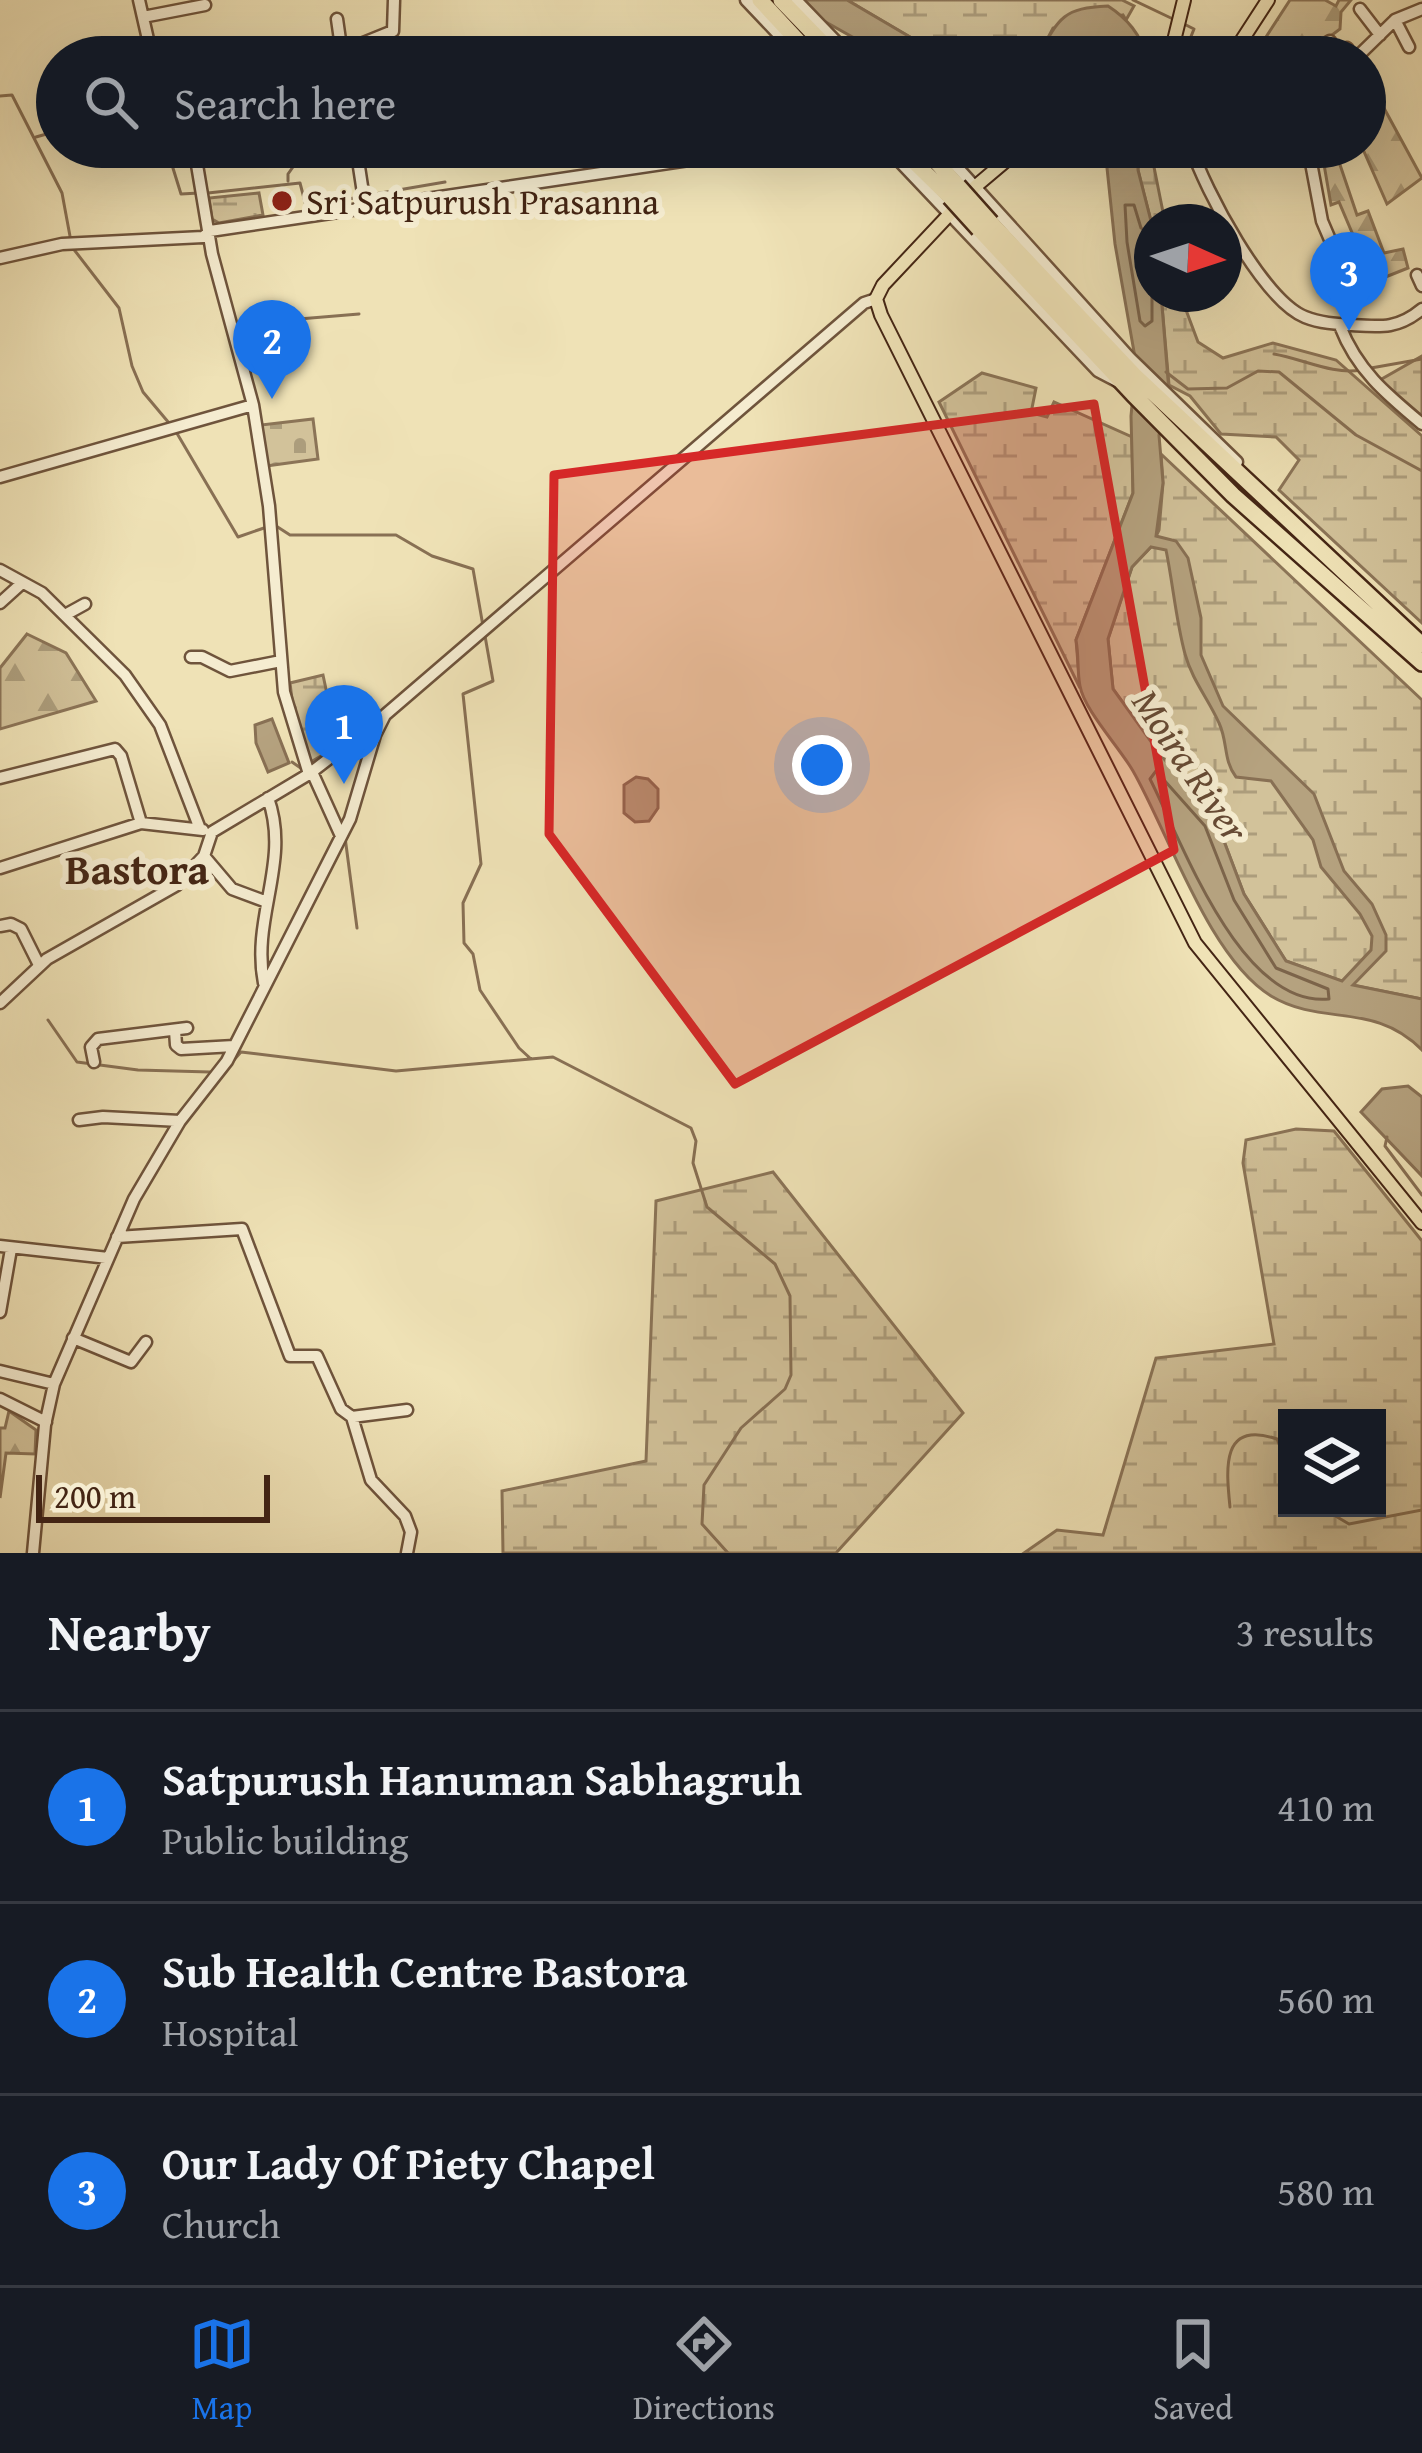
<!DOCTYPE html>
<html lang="en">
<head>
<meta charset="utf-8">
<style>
	:root { --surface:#171b24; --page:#242831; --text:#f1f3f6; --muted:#9ea1a6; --line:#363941; --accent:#1a73e8 }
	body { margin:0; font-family:"Gentium Book Plus",serif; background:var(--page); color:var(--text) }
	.controls { position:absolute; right:36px; bottom:36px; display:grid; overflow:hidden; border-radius:0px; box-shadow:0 12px 48px #0002 }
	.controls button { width:108px; height:108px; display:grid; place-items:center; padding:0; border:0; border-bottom:3px solid var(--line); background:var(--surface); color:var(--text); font:60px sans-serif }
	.compass { position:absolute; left:1134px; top:204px; width:108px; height:108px; border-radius:50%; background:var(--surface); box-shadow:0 12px 48px #0002; rotate:93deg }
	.scale { position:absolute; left:36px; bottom:30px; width:234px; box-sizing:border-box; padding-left:12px; border:6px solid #442514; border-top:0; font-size:33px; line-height:42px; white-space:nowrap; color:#442514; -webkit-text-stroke:9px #f5ecd0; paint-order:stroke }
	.you { position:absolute; left:822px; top:765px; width:42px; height:42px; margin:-30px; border:9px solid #fff; border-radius:50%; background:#1a73e8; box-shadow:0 0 0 18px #1a73e833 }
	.badge { display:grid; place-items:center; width:78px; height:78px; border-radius:50%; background:var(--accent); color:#fff; font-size:39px; font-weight:700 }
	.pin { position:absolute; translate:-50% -99px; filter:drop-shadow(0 3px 6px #0008) }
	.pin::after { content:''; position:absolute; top:63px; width:42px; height:36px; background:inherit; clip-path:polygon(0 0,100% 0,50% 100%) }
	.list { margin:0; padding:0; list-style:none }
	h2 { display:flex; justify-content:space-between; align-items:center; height:156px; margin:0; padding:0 48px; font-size:51px }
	h2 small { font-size:39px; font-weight:400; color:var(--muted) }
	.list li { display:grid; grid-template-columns:78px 1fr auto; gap:36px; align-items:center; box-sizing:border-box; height:192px; padding:0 48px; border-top:3px solid var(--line) }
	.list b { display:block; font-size:45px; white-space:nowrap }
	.list p { margin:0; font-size:39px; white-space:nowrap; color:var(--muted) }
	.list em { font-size:39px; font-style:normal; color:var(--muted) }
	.icon { flex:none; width:66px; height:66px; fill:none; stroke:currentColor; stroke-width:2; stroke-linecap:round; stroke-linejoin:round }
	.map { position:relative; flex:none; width:1422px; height:1553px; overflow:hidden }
	.search { position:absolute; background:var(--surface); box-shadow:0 12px 48px #0002; left:36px; right:36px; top:36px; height:132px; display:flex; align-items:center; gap:30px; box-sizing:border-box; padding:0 42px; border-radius:66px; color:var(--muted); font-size:45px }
	.sheet { height:732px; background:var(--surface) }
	nav { display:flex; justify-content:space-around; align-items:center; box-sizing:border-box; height:168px; border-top:3px solid var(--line); background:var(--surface); font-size:33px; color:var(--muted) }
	nav a { display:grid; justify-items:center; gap:6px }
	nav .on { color:var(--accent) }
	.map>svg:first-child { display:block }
	.forest { fill:url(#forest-firs); stroke:#8b7457; stroke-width:3 }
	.wetland { fill:url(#wetland-marsh); stroke:#8b7457; stroke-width:3; fill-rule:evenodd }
	.cemetery { fill:url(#cemetery-stones); stroke:#8b7457; stroke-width:3 }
	.water { fill:#b5a27f; stroke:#887054; stroke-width:3; fill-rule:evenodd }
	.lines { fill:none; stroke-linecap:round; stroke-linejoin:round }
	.shore { stroke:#7c644a; stroke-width:3 }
	.stream { stroke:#887054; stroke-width:3 }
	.minor-casing { stroke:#6f543c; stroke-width:15 }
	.major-casing { stroke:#442514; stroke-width:16 }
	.highway-casing { stroke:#442514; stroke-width:20 }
	.minor { stroke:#f5ecd0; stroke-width:10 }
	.major { stroke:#efe2b6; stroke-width:12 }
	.highway { stroke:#efe2b6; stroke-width:15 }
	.highway-bridge-casing { stroke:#442514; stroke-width:20; stroke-linecap:butt }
	.highway-bridge { stroke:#efe2b6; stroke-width:15 }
	.marked { fill:#d62828; fill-opacity:0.2; stroke:#d62828; stroke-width:9; stroke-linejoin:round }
	.poi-dot { fill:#8f2418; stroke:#f5ecd0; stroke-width:4.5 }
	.labels { text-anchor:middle; stroke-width:12; stroke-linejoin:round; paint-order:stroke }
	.poi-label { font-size:36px; fill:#442514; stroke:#f5ecd0; text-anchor:start }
	.water-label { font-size:39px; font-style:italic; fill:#664a34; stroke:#f5ecd0 }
	.quarter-label { font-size:42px; font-weight:bold; fill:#442514; stroke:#f5ecd0 }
</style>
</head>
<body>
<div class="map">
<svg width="1422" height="1553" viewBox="0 0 1422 1553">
	<defs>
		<pattern id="forest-firs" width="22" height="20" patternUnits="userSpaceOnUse" patternTransform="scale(3)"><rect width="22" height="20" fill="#d2c29a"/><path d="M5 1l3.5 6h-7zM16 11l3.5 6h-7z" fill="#ac9d7c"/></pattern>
		<pattern id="wetland-marsh" width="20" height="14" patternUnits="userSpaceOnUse" patternTransform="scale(3)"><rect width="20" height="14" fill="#d2c29a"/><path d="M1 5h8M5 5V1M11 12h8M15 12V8" fill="none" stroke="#ac9d7c"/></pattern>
		<pattern id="cemetery-stones" width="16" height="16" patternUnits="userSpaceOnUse" patternTransform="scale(3)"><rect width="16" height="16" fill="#d2c29a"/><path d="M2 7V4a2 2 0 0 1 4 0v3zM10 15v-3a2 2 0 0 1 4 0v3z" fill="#ac9d7c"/></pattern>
	</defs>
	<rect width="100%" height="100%" fill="#efe2b6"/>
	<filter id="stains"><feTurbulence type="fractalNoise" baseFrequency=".00167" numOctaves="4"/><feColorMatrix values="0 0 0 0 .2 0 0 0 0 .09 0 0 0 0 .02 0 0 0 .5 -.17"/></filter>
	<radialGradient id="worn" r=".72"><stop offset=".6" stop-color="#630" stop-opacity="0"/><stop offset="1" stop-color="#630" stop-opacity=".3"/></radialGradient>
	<path class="forest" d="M1290,0H1325L1336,6L1339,0H1351L1341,12L1340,29L1303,57H1253Z
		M1366,75L1422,178L1387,204L1362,147Z
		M1321,147H1334L1357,215L1368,211L1384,253L1403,249L1408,268L1373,282L1339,202L1331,205Z
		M27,634L66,653L96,701L0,729V668Z
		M9,1411L36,1430L35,1454L6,1453L0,1498V1428H5Z"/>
	<path class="wetland" d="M847,0H1122L1134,6L1126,20L1123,15L1053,28L1039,55L944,57Z
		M1138,147H1150L1165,222L1152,225L1138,170Z
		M259,193L263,215L219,223L212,219L209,198Z
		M1161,294H1180L1198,342L1223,358L1273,343L1336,360L1422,436V623L1279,490L1299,460L1276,437L1221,434L1190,396L1169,385Z
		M1422,356V416L1380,380Z
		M982,373L1036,388L1031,413L1047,417L1054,402L1132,437L1133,493L1076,640L1080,688L939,402Z
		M1161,454L1422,700V999L1352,985L1286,961L1244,894L1216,820L1160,754L1113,689L1108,639L1132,567L1151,547L1159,530L1163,483Z
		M323,675L338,746L309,763L294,716L290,683Z
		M1296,1129L1334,1131L1422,1241V1553H1024L1057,1530L1103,1535L1156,1358L1274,1344L1243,1163L1246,1140ZM1287,1418H1377V1508H1287Z
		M773,1172L963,1413L836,1553H503L502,1491L646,1461L656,1201Z"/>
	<path class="cemetery" d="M313,419L318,459L266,466L261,425Z"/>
	<path class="water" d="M804,0H847L944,57H888L824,21Z
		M1108,6C1125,17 1144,36 1144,57H1108L1107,50L1079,44L1065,57H1033L1039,55C1059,17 1064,8 1108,6Z
		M1109,147H1138V170L1152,225V294H1161L1169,392L1159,435L1163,483L1156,536L1176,541L1188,558L1201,618V655L1223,706L1314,794L1344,871L1372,904L1386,935V951L1353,985L1422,999V1050C1374,1001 1323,1027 1271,996C1209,958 1169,834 1133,771C1120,748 1084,710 1080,686C1077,671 1079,656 1076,640L1133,493L1131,416L1136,363L1115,244L1107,168ZM1151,547L1166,550C1173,584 1176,621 1185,654C1192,680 1209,700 1219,723C1228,742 1223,760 1236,777L1271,781L1313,840L1321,867L1360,914L1372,936L1371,950L1342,981L1286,961L1244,894L1216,820L1160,754L1113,689L1108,639L1132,567Z
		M272,719L289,763L268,772L256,743L255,725Z
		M636,777L648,779L658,789V808L649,821L635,822L624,813V785Z
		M1408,1086L1422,1097V1176L1361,1112L1382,1089Z"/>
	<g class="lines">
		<path class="shore" d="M1152,234L1141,228L1134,205H1125L1127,242L1140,321L1145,326L1152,321V288
			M1156,771L1205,826L1234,900L1276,968L1328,989L1329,999C1241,1008 1183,844 1150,779Z"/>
		<path class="stream" d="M1133,0L1173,19
			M1182,23L1194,29L1186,49
			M0,96L12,95L62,193L72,247L119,308L132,366L143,392L169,423
			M36,137L57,131
			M146,147L152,166L172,165L181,194L199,193
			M363,151L403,149
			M1071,163L1074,147
			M288,181V174L305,150L326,147
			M208,193L300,183L306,206L360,197
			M369,195L445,182
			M240,324L359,314
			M1274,354C1303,359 1333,375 1361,370
			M1371,368L1422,359
			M1166,372L1188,389L1227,388L1258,371L1279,372L1356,435L1422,471
			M175,430L238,537L264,528
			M273,524L290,535H396L432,556L473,569L483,626
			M485,636L493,681L463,694L481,864L463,903L464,943L473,954L480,990L519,1048L531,1059
			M292,762L305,771
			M345,837L357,928
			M48,1020L77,1062L138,1070L210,1072
			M233,1061L241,1052L396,1071L553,1057L691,1128L696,1141L693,1163L707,1207L775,1264L790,1296L791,1375L785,1389L741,1428L704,1485L702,1524L728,1553
			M1387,1137L1385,1146L1422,1195
			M1230,1507C1226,1468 1221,1420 1277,1439L1287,1463
			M1322,1508L1349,1524L1422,1510"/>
		<defs>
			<path id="minor" d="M139,0L152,57
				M746,0L800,57
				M796,0L851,57
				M1360,9L1380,35
				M143,17L205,5
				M337,19L342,54
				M1395,20L1409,47
				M342,57L351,48L393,31L394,0
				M1304,57L1330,41L1337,53L1347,48L1353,57
				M1357,57L1395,20L1422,9
				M194,147L212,254L253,405L269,506L284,692L309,774
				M356,147L365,206
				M886,147L1098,371L1117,381
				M939,147L1130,358L1237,462
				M1191,147C1205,190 1263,300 1305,317C1320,323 1336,324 1352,325C1381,327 1398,329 1422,309
				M1308,147L1322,221L1331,242
				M0,258L62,244L203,237L210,231L777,147
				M1417,275L1422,286
				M1340,326C1357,370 1386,394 1422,424
				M0,477L253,405
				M0,570L42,593L125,675L160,725L200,829
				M0,603L21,584
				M65,615L85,604
				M191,657H202L230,671L281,661
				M312,772L341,836
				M0,778L115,749L121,756L141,823
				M204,856L232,889L267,902
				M0,868L141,823L203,830
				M0,926L11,924L21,929L39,965
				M264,983C251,917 291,862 268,798
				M0,1003L47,959L177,885L204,856L212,832L309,774L383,717
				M175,1030L176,1045L181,1049L234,1046
				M94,1062L91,1047L98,1039L187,1028
				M79,1120L103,1117L180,1121
				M117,1237L242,1229L290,1356H317L341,1409L352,1417L371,1480L405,1516L411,1532L407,1553
				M0,1246L108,1258
				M0,1312L11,1249
				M73,1338L131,1362L146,1342
				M0,1371L54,1384
				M0,1399L46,1422
				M352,1417L407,1410
				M33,1553L45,1425L54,1384L134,1199L180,1121L227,1061L350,819L375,735L385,715L864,303L876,299"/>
			<path id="major" d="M1170,57L1184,0
				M1231,57L1268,0
				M1022,147L976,186L883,285L876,299L881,315L1195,943L1422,1223"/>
			<path id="highway" d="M760,0L813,57
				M781,0L836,57
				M899,147L950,197
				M923,147L958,186
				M991,223L1134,375L1422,645
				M979,229L1133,394L1233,495L1422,663"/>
		</defs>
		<use href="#minor" class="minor-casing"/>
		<use href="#major" class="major-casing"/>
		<use href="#highway" class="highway-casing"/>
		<use href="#minor" class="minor"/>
		<use href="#major" class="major"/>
		<use href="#highway" class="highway"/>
		<defs>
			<path id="highway-bridge" d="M958,186L991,223
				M950,197L979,229"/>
		</defs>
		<use href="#highway-bridge" class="highway-bridge-casing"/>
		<use href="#highway-bridge" class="highway-bridge"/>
	</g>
	<path class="marked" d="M1094,404L1174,850L735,1084L549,834L554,475Z"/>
	<circle class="poi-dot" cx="282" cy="201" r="12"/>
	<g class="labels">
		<g class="poi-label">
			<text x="306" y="214">Sri Satpurush Prasanna</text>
		</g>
		<g class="water-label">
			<text transform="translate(1191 765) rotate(56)" y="14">Moira River</text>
		</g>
		<g class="quarter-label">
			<text x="137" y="884">Bastora</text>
		</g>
	</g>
	<rect width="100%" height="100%" filter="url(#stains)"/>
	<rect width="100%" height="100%" fill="url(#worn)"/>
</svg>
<div class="controls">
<button><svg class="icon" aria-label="layers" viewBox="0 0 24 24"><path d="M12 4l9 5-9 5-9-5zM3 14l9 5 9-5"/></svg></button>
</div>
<svg class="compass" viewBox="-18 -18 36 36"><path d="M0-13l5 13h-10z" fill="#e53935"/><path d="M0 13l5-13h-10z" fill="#9ea1a6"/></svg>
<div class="scale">200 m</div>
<div class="you"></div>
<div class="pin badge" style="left:344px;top:784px">1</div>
<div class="pin badge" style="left:272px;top:399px">2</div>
<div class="pin badge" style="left:1349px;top:331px">3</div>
<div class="search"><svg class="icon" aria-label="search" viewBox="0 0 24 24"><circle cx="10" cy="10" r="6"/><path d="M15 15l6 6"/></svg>Search here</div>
</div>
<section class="sheet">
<h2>Nearby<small>3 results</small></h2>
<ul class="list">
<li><span class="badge">1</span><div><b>Satpurush Hanuman Sabhagruh</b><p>Public building</p></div><em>410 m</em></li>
<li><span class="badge">2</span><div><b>Sub Health Centre Bastora</b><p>Hospital</p></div><em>560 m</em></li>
<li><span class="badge">3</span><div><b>Our Lady Of Piety Chapel</b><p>Church</p></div><em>580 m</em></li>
</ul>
</section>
<nav>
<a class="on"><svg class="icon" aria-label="map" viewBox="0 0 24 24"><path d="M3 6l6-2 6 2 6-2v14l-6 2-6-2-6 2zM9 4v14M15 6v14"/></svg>Map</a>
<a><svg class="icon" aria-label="directions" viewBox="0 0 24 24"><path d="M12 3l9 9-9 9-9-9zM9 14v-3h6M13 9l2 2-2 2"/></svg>Directions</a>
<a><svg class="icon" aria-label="saved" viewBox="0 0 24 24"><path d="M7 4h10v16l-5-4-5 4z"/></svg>Saved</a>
</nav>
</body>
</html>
